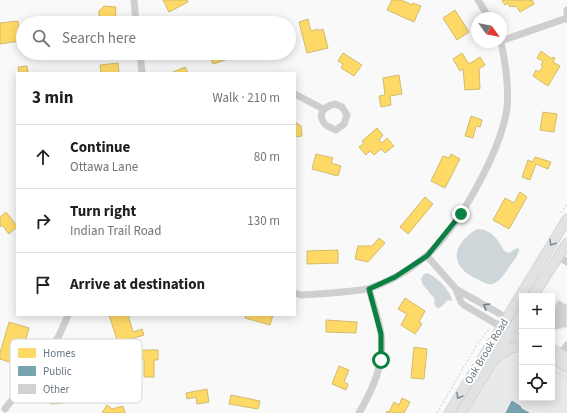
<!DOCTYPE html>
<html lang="en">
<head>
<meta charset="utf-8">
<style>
	:root { --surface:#fff; --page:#f2f2f2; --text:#202124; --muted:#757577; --line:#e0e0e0 }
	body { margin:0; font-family:"Source Sans 3",sans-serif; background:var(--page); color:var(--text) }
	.controls { position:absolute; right:12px; bottom:12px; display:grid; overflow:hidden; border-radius:0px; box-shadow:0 2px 10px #0003 }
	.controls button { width:36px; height:36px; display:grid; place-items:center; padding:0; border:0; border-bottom:1px solid var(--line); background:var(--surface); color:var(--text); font:20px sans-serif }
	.compass { position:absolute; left:471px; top:12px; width:36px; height:36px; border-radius:50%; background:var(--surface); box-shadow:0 2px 10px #0003; rotate:123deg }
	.stop { position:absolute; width:12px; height:12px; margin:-9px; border:3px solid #0b8043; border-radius:50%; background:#fff }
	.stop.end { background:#0b8043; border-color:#fff; box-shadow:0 1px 4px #0008 }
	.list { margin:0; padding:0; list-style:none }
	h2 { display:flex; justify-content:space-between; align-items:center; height:52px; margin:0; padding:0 16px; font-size:17px }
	h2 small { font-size:13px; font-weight:400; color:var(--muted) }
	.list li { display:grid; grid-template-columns:26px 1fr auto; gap:12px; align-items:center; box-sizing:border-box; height:64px; padding:0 16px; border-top:1px solid var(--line) }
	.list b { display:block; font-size:15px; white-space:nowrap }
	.list p { margin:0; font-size:13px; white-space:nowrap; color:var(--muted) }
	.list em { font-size:13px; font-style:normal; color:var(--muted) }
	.icon { flex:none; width:22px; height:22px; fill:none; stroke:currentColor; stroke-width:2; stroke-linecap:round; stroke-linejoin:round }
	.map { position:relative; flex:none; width:567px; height:413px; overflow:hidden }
	.search { position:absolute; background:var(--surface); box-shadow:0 2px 10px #0003; left:16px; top:16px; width:280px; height:44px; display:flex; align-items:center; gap:10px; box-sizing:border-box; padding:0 14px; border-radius:22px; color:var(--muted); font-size:15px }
	.panel { position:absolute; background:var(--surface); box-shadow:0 2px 10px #0003; left:16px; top:72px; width:280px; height:244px; border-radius:0px }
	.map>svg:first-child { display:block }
	.built { fill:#e8e9e9 }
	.water { fill:#ced6d9 }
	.homes { fill:#ffd966; stroke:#d1bb6f }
	.public { fill:#76a5af; stroke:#7197a2 }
	.building { fill:#d0d2d3; stroke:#e8e8e8 }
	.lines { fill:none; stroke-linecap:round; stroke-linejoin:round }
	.major-casing { stroke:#d5d6d7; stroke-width:11 }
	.path { stroke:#cbcccd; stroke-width:1; stroke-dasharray:2 2; stroke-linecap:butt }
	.minor { stroke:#cecfd0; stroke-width:7 }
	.major { stroke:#e1e2e2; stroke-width:9 }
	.oneway { stroke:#7e8c96 }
	.oneway2 { stroke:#707f8b }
	.route { stroke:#0b8043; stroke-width:5 }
	.labels { text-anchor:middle; stroke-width:4; stroke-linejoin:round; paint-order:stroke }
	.street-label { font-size:11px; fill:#657683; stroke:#fff }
	.key { fill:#fff; stroke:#d1d6da; stroke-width:1 }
	.key-label { font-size:11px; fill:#657683 }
</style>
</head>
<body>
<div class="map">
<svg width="567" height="413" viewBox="0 0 567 413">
	<rect width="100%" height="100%" fill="#f9f9f9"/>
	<path class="built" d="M511,336L522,343V398H552V361L567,371V413H466Z"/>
	<path class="water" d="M477,229C491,229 499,240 504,251L509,253L515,249L519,248C519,256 513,261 509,267C505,273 500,282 492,284C487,285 481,281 477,279C448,266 452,244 477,229Z
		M427,273C437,277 451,291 452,301L448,300L441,307L438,308C433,305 435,303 434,298L423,285L421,278L424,274Z"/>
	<path class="homes" d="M163,0H187L188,2L169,12Z
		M392,0H401L412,5L413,3L421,6L414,22L387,10Z
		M502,0H532L534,4L520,12L516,6L513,7L512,6L510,7L508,3L505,5Z
		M104,6L116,7L115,23H99V11Z
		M455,10L469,32L457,40L443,18Z
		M308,19L311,31L318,29L319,31L323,29L328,48L307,53L299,22Z
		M18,21L20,41L0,44V23Z
		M541,51L552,59L553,57L555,58L553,62L560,66L548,86L533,76L536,70L539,72L543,66L541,65L543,61L537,58Z
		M209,53H229L231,58L213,64Z
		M343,53L362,65L354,76L341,68L343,64L338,61Z
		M462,53L469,64L480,57L485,65L479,69L480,89L465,90L463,69L460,71L453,59Z
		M118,63L119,73H101L100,65Z
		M27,66L28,73H19L18,67Z
		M185,67L188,73H171Z
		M399,75L402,94L390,96L391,105L381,107L379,96L385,95L383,78Z
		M543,112L557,114L554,132L540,130Z
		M471,116L482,120L480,127L476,126L473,138L465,136Z
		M295,122L301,126L302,136L295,137Z
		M377,128L383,135L379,140L382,143L387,138L394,146L385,153L381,149L374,155L370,151L366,155L359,147L364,143L362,141Z
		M316,154L333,158L331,163L341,166L338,176L312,169Z
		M451,154L460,159L445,188L431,181L443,156L449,158Z
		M535,157L551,162L548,169L536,164L530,180L522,177L528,160L533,162Z
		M520,192L527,197L509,229L493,220L505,198L514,203Z
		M425,197L433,204L408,234L400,227Z
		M6,212L17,226V227L9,234L2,225L0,227V217Z
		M379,238L385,243L368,262L355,259L358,246H372Z
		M338,250V263L307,264V251Z
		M405,298L425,311L419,322L422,324L415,334L401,325L407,314L398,309Z
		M109,315H128L133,332L142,329L144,335L118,343Z
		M246,315H273L270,325L245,318Z
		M326,320L357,322L356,333L326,332Z
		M9,322L29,328L20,359L14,358L12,363L0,359V353Z
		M414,347L427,349L424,379L411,378Z
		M137,350H158V360H154V377H144V359H137Z
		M339,366L349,370L344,382L348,384L346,390L332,384Z
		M73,375L74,382H79L80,388L73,389L72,391L62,392L63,403L51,404L50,387L58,386L57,376Z
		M207,389L209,402L197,404L196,397L187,399L186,393Z
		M231,395L260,401L258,409L229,404Z
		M402,398L410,402L404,413H386L387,411L389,412L394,402L399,405Z
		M107,405L112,409L123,406L125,413H102Z"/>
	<path class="public" d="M512,401L521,407L520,408L529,413H506Z"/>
	<path class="building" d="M558,300L567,305V327L554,330L552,323V315L554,314L553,310Z"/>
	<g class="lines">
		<defs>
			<path id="major" d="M533,296L567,243
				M510,333L522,340
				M552,349L567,357
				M496,358L511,348L522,346
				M552,358L567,367
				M449,413L567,219
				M461,413L522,313"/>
		</defs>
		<use href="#major" class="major-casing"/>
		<path class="path" d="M561,213L567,204
			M552,370L567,378
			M437,413L478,343L490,328"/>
		<path class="minor" d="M134,0L136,23
			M478,0L489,18
			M567,10V19
			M501,41L567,18
			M140,53L142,73
			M295,94L323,109
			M335,104L342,107L347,115L344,124L336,130C332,128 327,127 324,123C317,113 325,106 335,104Z
			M427,256L456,289L500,314L509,322
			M559,257L567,262
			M456,289L461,302L464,305L505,329
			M295,293L301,295C318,294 335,293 352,291C358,290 365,290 370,288C390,282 409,270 425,257C458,229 501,151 507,108C509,88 505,61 501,42
			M56,340L98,358L108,370
			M561,354L567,345
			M5,409C13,397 25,389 34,377C49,359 59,337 68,315
			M359,413C373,389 385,363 381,334C379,319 373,303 369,289"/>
		<use href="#major" class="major"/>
	</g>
	<defs><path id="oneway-chevron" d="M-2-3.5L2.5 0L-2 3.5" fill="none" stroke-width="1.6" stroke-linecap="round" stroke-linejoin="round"/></defs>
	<g class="oneway">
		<use href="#oneway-chevron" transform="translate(552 243) rotate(122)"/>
		<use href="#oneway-chevron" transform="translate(459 396) rotate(121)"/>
	</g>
	<use class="oneway2" href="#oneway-chevron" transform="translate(486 306) rotate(-148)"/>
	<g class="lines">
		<path class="route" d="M381,360V334L369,289L395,277L427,256L461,214"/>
	</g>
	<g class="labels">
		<g class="street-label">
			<text transform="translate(486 351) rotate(-59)" y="4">Oak Brook Road</text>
		</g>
	</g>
	<rect x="10" y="339" width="132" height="64" rx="6" class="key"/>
	<rect x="18" y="348" width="18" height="10" fill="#ffd966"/>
	<rect x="18" y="366" width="18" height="10" fill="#76a5af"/>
	<rect x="18" y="384" width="18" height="10" fill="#d0d2d3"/>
	<g class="key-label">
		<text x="43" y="357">Homes</text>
		<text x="43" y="375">Public</text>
		<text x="43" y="393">Other</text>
	</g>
</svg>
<div class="controls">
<button>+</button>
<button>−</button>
<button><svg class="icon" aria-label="locate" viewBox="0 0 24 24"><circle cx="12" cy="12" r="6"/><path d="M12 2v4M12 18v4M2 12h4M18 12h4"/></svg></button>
</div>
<svg class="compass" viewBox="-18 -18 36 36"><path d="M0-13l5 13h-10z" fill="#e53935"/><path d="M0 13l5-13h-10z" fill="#757577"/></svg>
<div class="stop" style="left:381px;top:360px"></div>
<div class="stop end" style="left:461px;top:214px"></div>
<div class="search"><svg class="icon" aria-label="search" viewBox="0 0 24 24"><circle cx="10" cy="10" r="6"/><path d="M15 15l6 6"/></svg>Search here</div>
<section class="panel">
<h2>3 min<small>Walk · 210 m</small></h2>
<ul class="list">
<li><svg class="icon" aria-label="ahead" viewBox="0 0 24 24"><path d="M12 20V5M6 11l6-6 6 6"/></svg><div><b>Continue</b><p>Ottawa Lane</p></div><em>80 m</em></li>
<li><svg class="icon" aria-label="right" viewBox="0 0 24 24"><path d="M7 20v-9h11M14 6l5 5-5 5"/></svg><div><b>Turn right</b><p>Indian Trail Road</p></div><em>130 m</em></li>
<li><svg class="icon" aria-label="arrive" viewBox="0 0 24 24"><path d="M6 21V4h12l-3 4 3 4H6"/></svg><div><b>Arrive at destination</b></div></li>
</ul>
</section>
</div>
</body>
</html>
